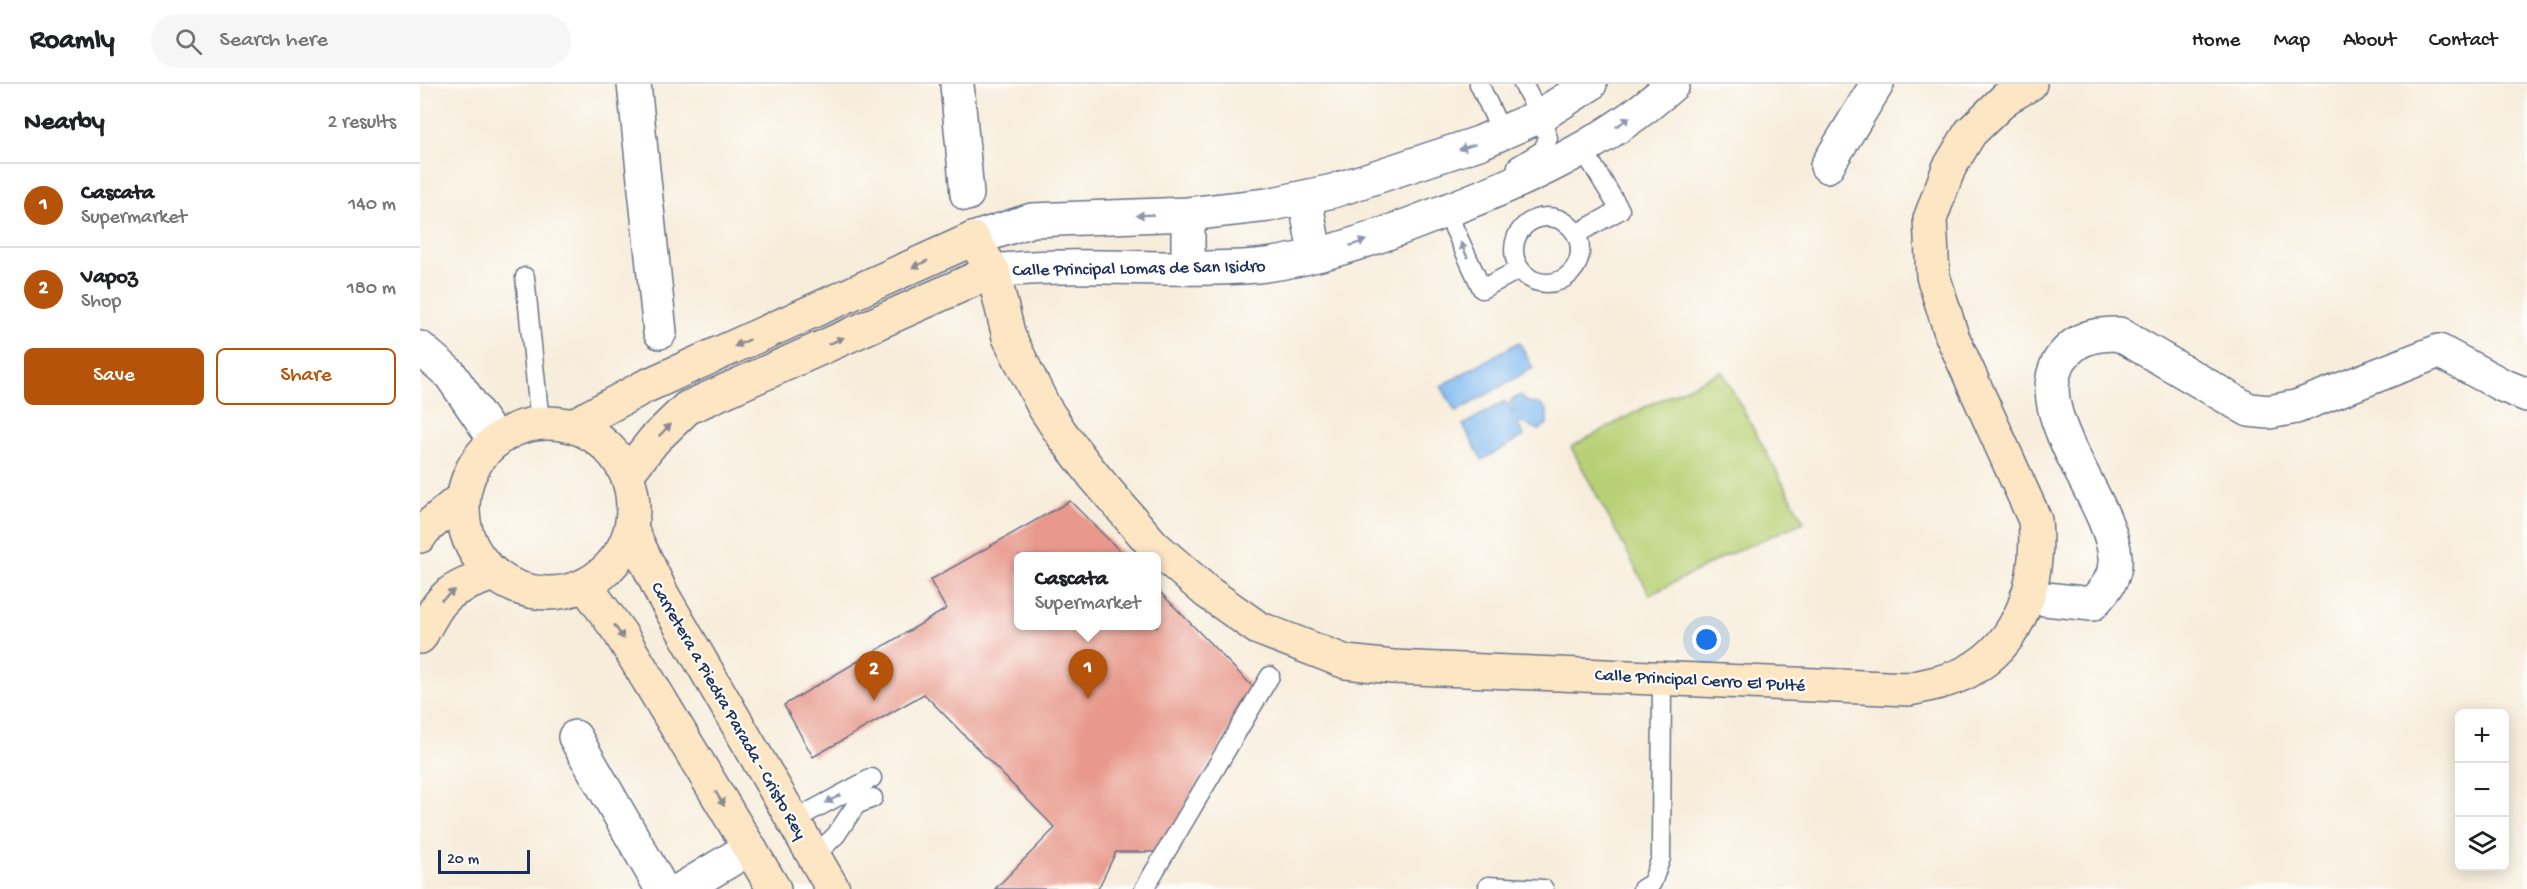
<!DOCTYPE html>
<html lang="en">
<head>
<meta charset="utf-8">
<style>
	:root { --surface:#fff; --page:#f6f6f6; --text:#202124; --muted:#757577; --line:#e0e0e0; --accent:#b45309 }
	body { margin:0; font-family:"Gochi Hand",sans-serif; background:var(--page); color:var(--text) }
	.controls { position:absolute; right:18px; bottom:18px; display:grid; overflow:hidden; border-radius:9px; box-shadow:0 3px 15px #0003 }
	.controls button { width:54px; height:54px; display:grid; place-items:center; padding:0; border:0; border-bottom:2px solid var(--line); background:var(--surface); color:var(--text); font:30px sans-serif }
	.scale { position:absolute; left:18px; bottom:15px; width:92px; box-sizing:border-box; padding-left:6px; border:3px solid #1b2f5e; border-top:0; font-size:16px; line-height:21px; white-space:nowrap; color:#1b2f5e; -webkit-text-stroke:4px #fdfcf7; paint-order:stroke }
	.you { position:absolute; left:1287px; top:556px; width:21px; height:21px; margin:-15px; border:4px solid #fff; border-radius:50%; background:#1a73e8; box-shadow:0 0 0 9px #1a73e833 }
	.badge { display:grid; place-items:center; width:39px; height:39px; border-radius:50%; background:var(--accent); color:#fff; font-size:20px; font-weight:700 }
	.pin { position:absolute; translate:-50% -50px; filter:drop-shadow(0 2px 3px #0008) }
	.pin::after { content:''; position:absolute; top:32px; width:21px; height:18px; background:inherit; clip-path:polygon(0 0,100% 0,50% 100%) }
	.popup { position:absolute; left:594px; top:468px; width:147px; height:78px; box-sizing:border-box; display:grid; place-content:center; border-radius:9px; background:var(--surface); filter:drop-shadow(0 2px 4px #0005); font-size:20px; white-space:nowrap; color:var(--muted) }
	.popup b { font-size:22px; color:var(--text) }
	.popup::after { content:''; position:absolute; left:50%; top:100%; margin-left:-12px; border:12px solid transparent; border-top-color:var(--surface) }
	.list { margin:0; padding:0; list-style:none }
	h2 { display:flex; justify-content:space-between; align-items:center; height:78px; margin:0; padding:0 24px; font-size:26px }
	h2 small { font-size:20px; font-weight:400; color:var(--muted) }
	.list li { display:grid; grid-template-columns:39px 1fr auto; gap:18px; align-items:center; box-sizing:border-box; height:84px; padding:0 24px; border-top:2px solid var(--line) }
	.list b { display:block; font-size:22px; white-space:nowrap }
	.list p { margin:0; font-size:20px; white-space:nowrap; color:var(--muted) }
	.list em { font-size:20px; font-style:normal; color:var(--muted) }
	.actions { display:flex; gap:12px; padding:18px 24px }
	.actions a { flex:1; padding:14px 0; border:2px solid var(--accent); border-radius:9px; text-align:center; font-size:21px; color:var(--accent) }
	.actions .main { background:var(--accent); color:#fff }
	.icon { flex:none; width:33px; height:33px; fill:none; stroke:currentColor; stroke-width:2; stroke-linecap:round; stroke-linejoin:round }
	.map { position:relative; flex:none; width:2107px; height:805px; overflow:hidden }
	header { display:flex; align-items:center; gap:36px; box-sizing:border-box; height:84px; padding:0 30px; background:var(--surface); border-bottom:2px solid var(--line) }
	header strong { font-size:28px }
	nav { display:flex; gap:33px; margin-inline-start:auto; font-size:21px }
	.search { width:420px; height:54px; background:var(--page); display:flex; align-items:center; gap:15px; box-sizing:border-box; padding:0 21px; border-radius:33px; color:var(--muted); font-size:22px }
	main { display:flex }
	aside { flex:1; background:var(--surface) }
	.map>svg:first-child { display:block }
	.green { fill:#b8d074; stroke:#6a8069; stroke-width:1.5 }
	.water { fill:#80baf1; stroke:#4e74a8; stroke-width:1.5 }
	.building { fill:#e8998c }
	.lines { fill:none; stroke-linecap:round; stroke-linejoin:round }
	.lane-casing { stroke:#68728a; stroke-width:21 }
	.street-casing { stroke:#68728a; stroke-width:36 }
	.secondary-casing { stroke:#68728a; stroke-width:36 }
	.lane { stroke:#fff; stroke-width:18 }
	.street { stroke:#fff; stroke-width:33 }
	.secondary { stroke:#fce6c4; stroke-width:33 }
	.oneway { fill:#8d97ae }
	.oneway2 { fill:#8c8a91 }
	.labels { text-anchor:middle; stroke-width:4.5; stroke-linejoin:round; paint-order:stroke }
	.street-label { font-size:18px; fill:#1b2f5e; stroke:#fdfcf7 }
</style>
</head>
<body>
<header>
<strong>Roamly</strong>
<div class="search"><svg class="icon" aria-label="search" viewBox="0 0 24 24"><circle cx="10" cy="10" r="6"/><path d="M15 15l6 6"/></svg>Search here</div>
<nav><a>Home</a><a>Map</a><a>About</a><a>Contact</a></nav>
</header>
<main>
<aside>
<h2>Nearby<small>2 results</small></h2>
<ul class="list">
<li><span class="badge">1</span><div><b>Cascata</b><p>Supermarket</p></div><em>140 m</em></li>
<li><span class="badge">2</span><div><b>Vapoz</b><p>Shop</p></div><em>180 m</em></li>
</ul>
<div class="actions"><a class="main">Save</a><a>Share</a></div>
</aside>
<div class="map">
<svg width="2107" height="805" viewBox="0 0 2107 805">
	<rect width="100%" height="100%" fill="#fdfcf7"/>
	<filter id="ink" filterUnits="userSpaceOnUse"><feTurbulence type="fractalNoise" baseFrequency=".0167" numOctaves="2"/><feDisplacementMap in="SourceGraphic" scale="12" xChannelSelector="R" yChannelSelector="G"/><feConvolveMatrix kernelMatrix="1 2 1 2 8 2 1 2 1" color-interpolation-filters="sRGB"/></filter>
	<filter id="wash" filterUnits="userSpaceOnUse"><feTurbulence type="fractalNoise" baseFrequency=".008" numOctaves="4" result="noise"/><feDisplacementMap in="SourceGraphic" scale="24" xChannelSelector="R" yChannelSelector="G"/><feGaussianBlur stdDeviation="1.35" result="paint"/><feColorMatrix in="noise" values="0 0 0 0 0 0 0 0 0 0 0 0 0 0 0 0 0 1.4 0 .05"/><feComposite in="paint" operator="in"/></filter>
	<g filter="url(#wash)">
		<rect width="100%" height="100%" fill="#f7eddb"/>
		<path class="green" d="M1302,287L1384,438L1305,472L1230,511L1151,363L1225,323Z"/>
		<path class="water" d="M1099,258L1113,284L1036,328L1021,302Z
			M1101,311L1108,318L1121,321L1127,326V340L1119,346L1101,338L1098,341L1104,352L1062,376L1043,341L1085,317L1093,328L1095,326L1090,319L1091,316Z"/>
		<g id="blocks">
			<path class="building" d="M650,417L705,472H599V542H737V505L834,604L739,768H696L678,805H575L635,744L504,610L393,673L364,621L526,525L510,496Z"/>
		</g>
	</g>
	<g filter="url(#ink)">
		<use href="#blocks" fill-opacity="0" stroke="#68728a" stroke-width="1.5"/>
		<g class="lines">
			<defs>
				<path id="lane" d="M1059,0L1082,49
					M1097,82L1123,66L1128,54L1120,32L1103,0
					M1026,127L1062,205L1100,185
					M1094 166a33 33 0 1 1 66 0a33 33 0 1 1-66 0Z
					M1156,150L1200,126L1163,65
					M105,193L120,339
					M374,736L452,694
					M394,772L416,751L436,721L453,714
					M1068,802L1124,805
					M724,805L850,592
					M1222,805L1232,799L1241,774L1242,593"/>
				<path id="street" d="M214,0L240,248
					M537,0L547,110
					M1407,82L1457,0
					M885,113L895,170
					M768,130V184
					M553,155L612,136L768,130L848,121L913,107L1059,59L1120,32L1170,0
					M573,187C661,177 749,189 837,182C895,176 953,155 1007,134C1095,101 1182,64 1253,0
					M0,264L30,290L76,357
					M1607,513L1672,520C1685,506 1697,493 1695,473C1691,415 1603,324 1642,273C1658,253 1674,250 1699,250L1829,326L1849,328L1876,323L2019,267L2082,301L2107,311
					M155,653L242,805
					M262,805L330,764"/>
				<path id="secondary" d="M43 424a85 85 0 1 1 170 0a85 85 0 1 1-170 0Z
					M152,342L224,303L553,155L573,187L589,253L624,323L641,349L674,392L733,461L787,508L838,544L926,578L973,583L1489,605C1509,601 1529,597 1547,588C1603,558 1620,495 1615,436L1532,252L1513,192L1510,135L1529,84L1550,49L1586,14L1610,0
					M207,390L234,356L267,324L573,187
					M211,445L242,510L413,805
					M0,452L4,446L43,413
					M165,501L200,549L354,805
					M0,553C24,508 26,507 73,490"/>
			</defs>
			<use href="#lane" class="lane-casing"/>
			<use href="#street" class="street-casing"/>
			<use href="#secondary" class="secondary-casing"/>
			<use href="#lane" class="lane"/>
			<use href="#street" class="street"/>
			<use href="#secondary" class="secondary"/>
		</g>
		<defs><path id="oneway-solid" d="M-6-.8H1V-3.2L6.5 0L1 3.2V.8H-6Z" transform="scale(1.5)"/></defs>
		<g class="oneway">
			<use href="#oneway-solid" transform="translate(1203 38) rotate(-36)"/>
			<use href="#oneway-solid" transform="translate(1047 63) rotate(162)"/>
			<use href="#oneway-solid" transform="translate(725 131) rotate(178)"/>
			<use href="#oneway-solid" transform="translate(938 159) rotate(-19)"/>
			<use href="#oneway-solid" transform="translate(1044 166) rotate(-115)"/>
			<use href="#oneway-solid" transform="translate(413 715) rotate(152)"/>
		</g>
		<g class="oneway2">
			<use href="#oneway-solid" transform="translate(500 180) rotate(156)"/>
			<use href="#oneway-solid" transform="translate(416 257) rotate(-24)"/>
			<use href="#oneway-solid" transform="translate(322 259) rotate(156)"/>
			<use href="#oneway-solid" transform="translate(245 346) rotate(-45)"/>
			<use href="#oneway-solid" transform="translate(28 511) rotate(-38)"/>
			<use href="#oneway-solid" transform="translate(199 548) rotate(56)"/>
			<use href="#oneway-solid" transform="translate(300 715) rotate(59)"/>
		</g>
	</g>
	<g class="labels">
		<g class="street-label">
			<text transform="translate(719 183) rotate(-1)" y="6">Calle Principal Lomas de San Isidro</text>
			<text transform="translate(1280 595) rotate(3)" y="6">Calle Principal Cerro El Pulté</text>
			<text transform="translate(310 626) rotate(60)" y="6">Carretera a Piedra Parada - Cristo Rey</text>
		</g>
	</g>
</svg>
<div class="controls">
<button>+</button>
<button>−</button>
<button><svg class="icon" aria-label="layers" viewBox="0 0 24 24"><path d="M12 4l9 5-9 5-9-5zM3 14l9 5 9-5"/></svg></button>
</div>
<div class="scale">20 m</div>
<div class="you"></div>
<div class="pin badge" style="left:668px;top:615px">1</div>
<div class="popup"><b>Cascata</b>Supermarket</div>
<div class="pin badge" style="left:454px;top:617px">2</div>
</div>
</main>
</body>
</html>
